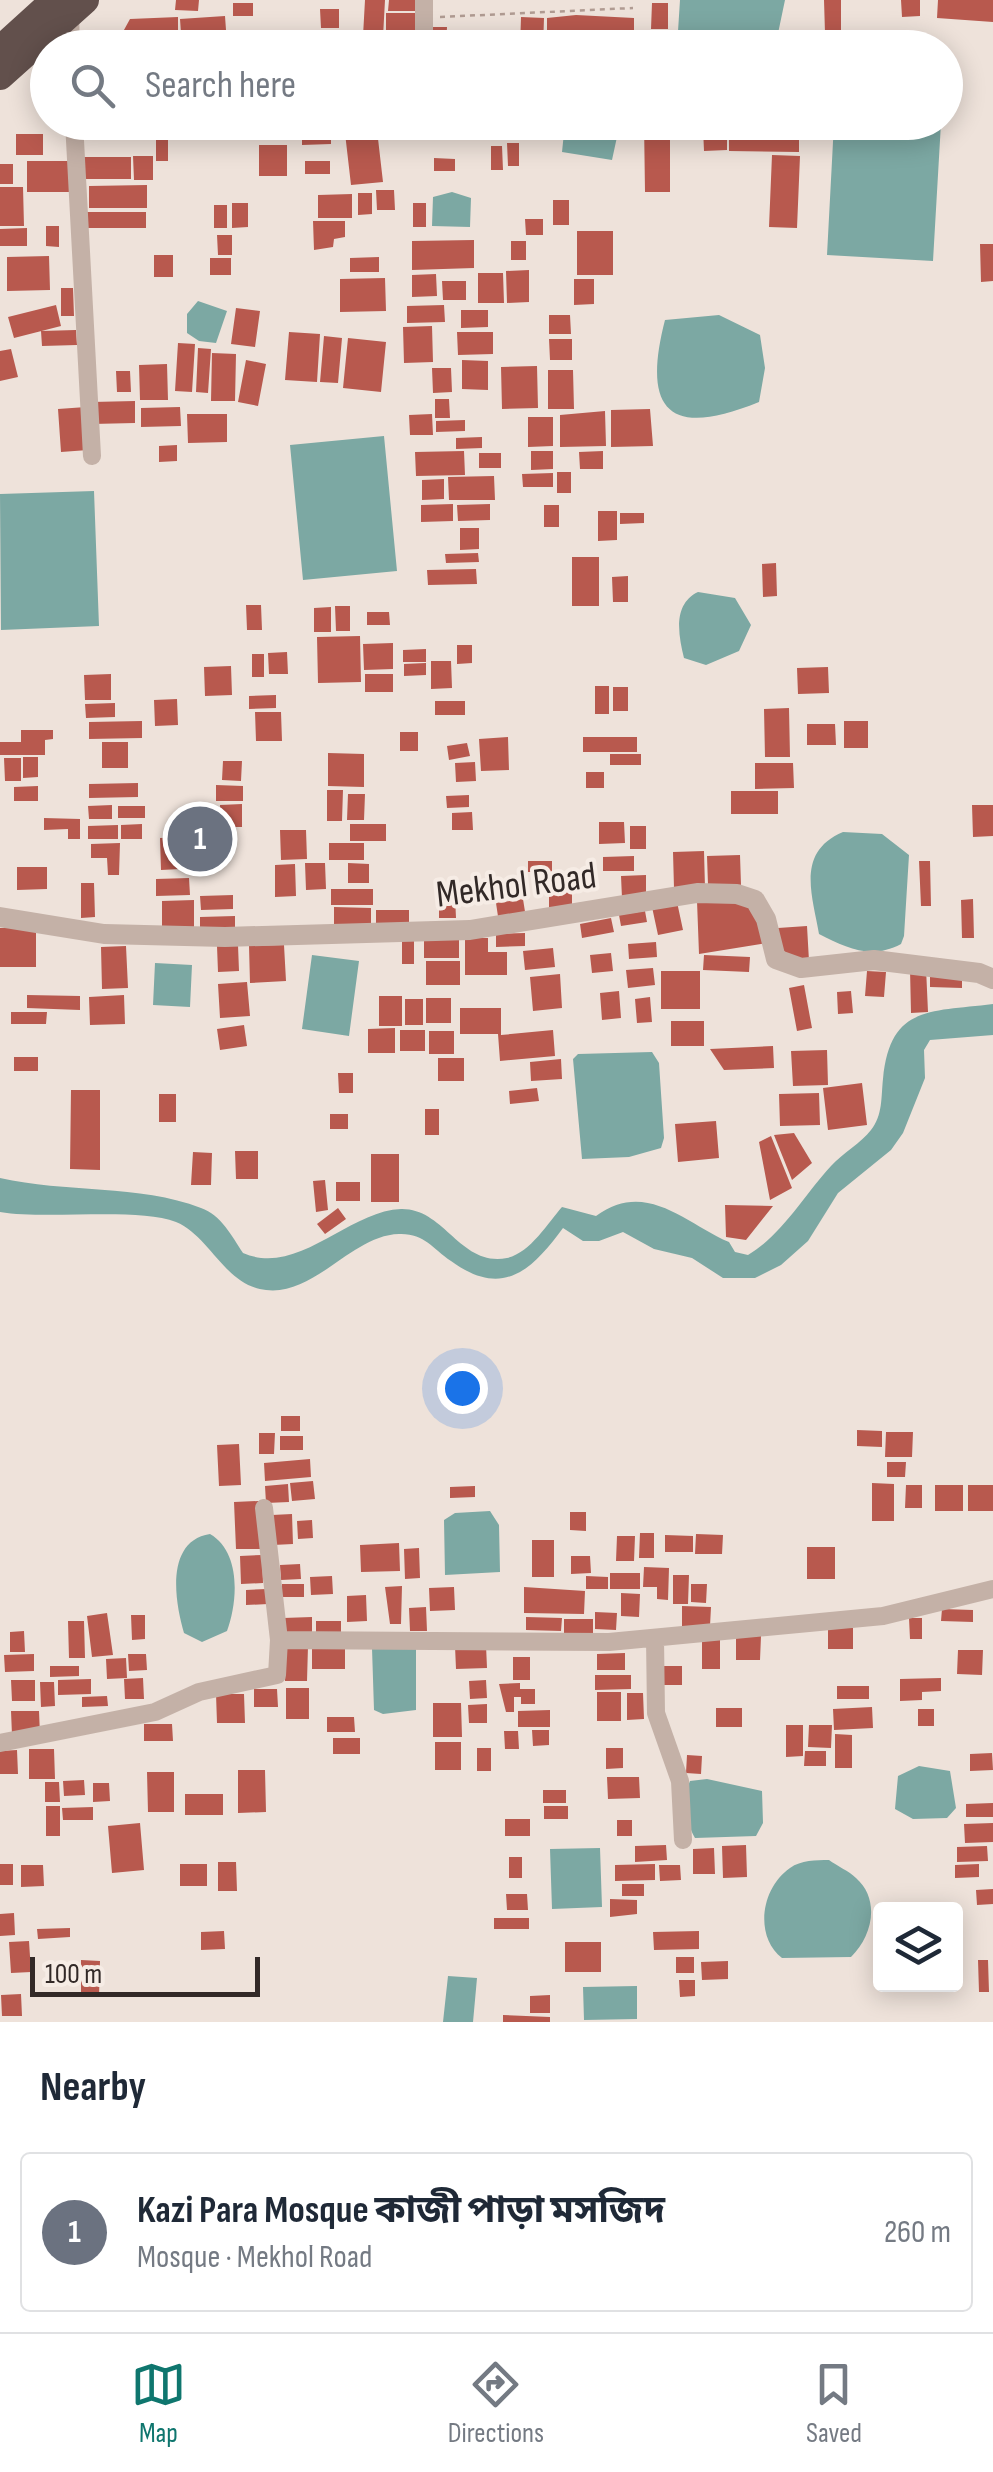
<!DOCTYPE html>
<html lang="en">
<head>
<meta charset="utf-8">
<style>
	:root { --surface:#fff; --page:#f6f6f7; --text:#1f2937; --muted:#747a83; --line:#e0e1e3; --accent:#0f766e }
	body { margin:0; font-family:"Sofia Sans Condensed","Noto Sans Bengali",sans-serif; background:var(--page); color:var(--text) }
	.controls { position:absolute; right:30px; bottom:30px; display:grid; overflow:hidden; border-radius:10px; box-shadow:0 5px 25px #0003 }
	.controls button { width:90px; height:90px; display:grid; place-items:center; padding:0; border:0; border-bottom:2px solid var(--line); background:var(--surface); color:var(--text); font:50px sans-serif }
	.scale { position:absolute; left:30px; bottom:25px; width:230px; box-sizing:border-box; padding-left:10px; border:5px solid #322927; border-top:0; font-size:28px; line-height:35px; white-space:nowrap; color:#322927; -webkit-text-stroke:8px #f6ece5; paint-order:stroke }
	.you { position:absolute; left:462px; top:1388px; width:35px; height:35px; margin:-25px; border:8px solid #fff; border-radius:50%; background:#1a73e8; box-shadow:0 0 0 15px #1a73e833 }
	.badge { display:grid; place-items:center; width:65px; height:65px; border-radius:50%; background:var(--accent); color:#fff; font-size:32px; font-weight:700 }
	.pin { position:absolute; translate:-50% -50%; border:5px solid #fff; box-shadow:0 2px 10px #0006 }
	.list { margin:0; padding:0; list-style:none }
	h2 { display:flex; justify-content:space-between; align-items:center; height:130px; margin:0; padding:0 40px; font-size:42px }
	h2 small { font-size:32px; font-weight:400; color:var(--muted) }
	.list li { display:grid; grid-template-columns:65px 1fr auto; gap:30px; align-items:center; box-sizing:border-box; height:160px; margin:0 20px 20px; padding:0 20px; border:2px solid var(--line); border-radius:10px }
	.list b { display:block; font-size:38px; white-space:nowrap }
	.list p { margin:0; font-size:32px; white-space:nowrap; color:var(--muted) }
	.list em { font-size:32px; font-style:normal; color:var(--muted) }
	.icon { flex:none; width:55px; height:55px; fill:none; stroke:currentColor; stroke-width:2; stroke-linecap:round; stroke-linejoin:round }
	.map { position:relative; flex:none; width:993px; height:2022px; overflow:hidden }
	.search { position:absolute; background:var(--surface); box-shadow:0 5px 25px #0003; left:30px; right:30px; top:30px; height:110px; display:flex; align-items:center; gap:25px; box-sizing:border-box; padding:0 35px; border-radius:55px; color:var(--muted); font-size:38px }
	.sheet { height:310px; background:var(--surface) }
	nav { display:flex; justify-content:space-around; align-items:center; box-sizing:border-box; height:140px; border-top:2px solid var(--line); background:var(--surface); font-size:28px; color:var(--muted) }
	nav a { display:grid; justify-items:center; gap:5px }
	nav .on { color:var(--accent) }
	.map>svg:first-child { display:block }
	.water { fill:#7ca8a3 }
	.building { fill:#b8594e }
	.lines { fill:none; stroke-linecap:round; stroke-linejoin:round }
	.path { stroke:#b09b92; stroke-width:2.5; stroke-dasharray:5 5; stroke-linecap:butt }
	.minor { stroke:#c4b1a7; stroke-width:18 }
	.tertiary { stroke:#c4b1a7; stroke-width:20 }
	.trunk { stroke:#62504c; stroke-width:28 }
	.labels { text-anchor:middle; stroke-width:8; stroke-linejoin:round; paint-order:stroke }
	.street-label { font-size:38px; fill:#322927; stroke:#f6ece5 }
</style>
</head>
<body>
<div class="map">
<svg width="993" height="2022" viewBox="0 0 993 2022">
	<rect width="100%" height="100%" fill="#eee2da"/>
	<path class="water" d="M680,0H785L776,43L771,48L677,47Z
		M565,123H620L612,160L562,152Z
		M834,123H941L933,261L827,255Z
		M452,192L471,198L470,227L432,226L433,197Z
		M198,301L227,311L216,343L199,341L187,333V314Z
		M719,315L760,335L765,368L759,402C671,438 641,413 665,320Z
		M384,436L397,571L303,580L290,445Z
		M94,491L99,626L1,630L0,494Z
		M698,592L735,598L751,625L739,651L706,665L684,658C678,634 673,604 698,592Z
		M843,832L882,834L909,855L904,936L901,944C871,960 847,948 819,934C812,894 796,852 843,832Z
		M312,955L359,961L349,1036L302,1029Z
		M155,963L192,965L190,1007L153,1005Z
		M993,1004V1035L930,1040L924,1050L925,1078L903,1133L891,1150L838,1193L808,1241L781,1265L755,1278H723L692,1258L654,1249L623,1232L599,1241H583L563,1228C532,1270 503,1299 451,1261C432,1248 424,1233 399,1234C352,1235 315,1296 266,1290C225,1286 210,1236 176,1222C137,1207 47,1220 0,1212V1178C65,1193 139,1184 201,1208C221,1215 232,1236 243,1253C298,1277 348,1211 401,1209C445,1208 460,1267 507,1258C530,1253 548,1223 562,1207L596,1216C646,1179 685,1223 729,1242L735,1252L748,1255C783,1234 804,1195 831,1166C843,1153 861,1143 871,1130C883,1115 881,1097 883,1079C890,1005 930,1012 993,1004Z
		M652,1052L659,1063L664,1138L661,1148L629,1157L582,1159L573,1059L578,1054Z
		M490,1511L499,1525L500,1572L445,1575L444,1520L455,1513Z
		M210,1534C241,1552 238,1601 227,1631L202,1642L184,1633C174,1599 166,1541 210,1534Z
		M372,1648L416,1649V1710L383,1714L374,1710Z
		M919,1766L950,1771L956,1808L947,1818L913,1819L895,1809L898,1776Z
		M707,1779L762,1791L763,1823L756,1836L695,1838C686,1823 682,1798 690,1781Z
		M600,1848L602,1907L552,1909L550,1849Z
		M829,1860C837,1866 849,1871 856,1878C881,1900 872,1937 851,1957L782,1958C754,1936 761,1888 790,1868C801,1860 816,1860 829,1860Z
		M448,1976L477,1978L473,2022H443Z
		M637,1986V2019L584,2020L583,1987Z"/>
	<path class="building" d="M176,0H199L198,11L175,10Z
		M365,0H385L383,37L363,36Z
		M389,0H425V11H388Z
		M824,0H841V33H825Z
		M901,0H920V16L902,17Z
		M938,0H993V22L937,18Z
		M233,3H253V16H233Z
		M652,3H668V29H651Z
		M320,9H339V28H321Z
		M386,13H419V48H386Z
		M576,15L634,18V48H547V18Z
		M225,16L226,30L181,33L180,19Z
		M178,17V38L119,39L130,19Z
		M521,17L544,18L543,48H520Z
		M427,27H447L446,48H427Z
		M229,35V48H185V37Z
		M136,42H181V48H136Z
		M80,122H109V136L80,137Z
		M432,122H489V138H432Z
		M644,122H670V192H645Z
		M703,128H727V150L704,151Z
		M377,130L383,182L351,185L345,133Z
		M729,130L799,131V152L729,151Z
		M302,131H331V144L302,145Z
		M16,134H43V155H16Z
		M156,139H168V161H156Z
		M507,143H519V166H508Z
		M259,145H287V176H259Z
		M491,146H502L503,170H491Z
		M772,155L800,156L797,228L769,227Z
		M133,156H153V180H134Z
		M84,157H131V179H84Z
		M434,158L455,159V171H434Z
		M27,161H69V192H27Z
		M305,161H330V174H305Z
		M0,164H13V184H0Z
		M147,185V208H89V186Z
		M0,187H23L24,226H0Z
		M376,190H394L395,210H377Z
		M358,193H372V214L358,215Z
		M352,194V218H318V195Z
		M553,200H569V225H553Z
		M232,203H248V227L232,228Z
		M413,203H426V227H413Z
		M214,205H227V228H214Z
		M87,212H146V228H87Z
		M525,219H543V235H526Z
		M313,221H345V237L334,239L333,247L314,250Z
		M46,226H59V247L46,246Z
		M27,228V246H0V229Z
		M577,231H613V275H577Z
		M217,235H232V255H218Z
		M474,240V268L412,270V241Z
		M511,241H526V260H511Z
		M980,244H993V281L981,282Z
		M154,255H173V277H154Z
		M49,256L50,290L7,291V257Z
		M379,257V272H350V258Z
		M210,258H231V275H210Z
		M529,270V302L507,303L506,271Z
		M478,273H503L504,303H478Z
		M436,274L437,296L412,297V275Z
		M385,278L386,311L340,312V279Z
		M574,279H594V304L574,305Z
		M442,281H466V300H443Z
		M61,288H73L74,316H61Z
		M56,305L61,326L14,338L8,317Z
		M444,305L445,322L407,323V306Z
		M236,308L260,311L255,347L231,344Z
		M461,310H488V327L461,328Z
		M549,315H570L571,334H549Z
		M432,326L433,362L404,363L403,327Z
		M76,330L77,345L42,346L41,331Z
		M289,332L320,334L317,382L285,380Z
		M457,332H493V354L458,355Z
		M324,336L342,338L338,383L320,382Z
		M348,338L386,342L381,392L343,388Z
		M549,339H572V360H550Z
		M178,343L195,344L192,392L175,391Z
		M198,348L211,349L208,393L196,392Z
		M11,349L18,377L0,381V351Z
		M212,353L236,354L235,401H211Z
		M246,360L266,364L258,406L238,402Z
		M462,360L488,361V390L462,389Z
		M167,364L168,400H140L139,365Z
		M537,366L538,408L502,409L501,367Z
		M432,368H451L452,392L433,393Z
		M548,370H573L574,409H548Z
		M116,371H130L131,392H117Z
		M435,399H449L450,418H435Z
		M135,401V423L92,424V402Z
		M86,407L88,450L61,452L58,409Z
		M180,407L181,426L141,427V408Z
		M650,409L653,446L611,447V410Z
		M605,411L606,446L560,447V415Z
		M187,414H227V442L188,443Z
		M432,414L433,435H410L409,415Z
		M528,417H553V446L528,447Z
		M465,420V431L436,432V421Z
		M482,437V448L456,449V438Z
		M177,445V461L159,462V446Z
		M464,451L465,475L416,476L415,452Z
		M531,451H553V469L531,470Z
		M603,451V469H580L579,452Z
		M479,453H501V468H479Z
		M557,472H571V493H557Z
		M553,473V487H523L522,474Z
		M494,476L495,500H449L448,477Z
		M444,479V499L422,500V480Z
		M453,504V521L421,522V505Z
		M490,504V520L458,521L457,505Z
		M544,505H559V527H544Z
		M598,511H617V540L598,541Z
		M620,513H644V523L620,524Z
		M460,528H479V549L460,550Z
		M478,553L479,562L446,563L445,554Z
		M572,557H599V606H572Z
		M776,563L777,596L763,597L762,564Z
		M476,569L477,584L428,585L427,570Z
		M628,576V602H613L612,577Z
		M246,605H261L262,630H247Z
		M335,606H350V631H336Z
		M331,607V632H314V608Z
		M367,612H389L390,625H367Z
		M360,636L361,682L318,683L317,637Z
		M393,643V669L364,670L363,644Z
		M457,645H472V663L457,664Z
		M426,649V662H403V650Z
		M287,652L288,674H269L268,653Z
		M252,654H264V677H252Z
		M431,661H451L452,688L431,689Z
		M426,663V675L404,676V664Z
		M231,666L232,695L205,696L204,667Z
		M828,667L829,693L798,694L797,668Z
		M111,674V700H85L84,675Z
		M365,674H393V692H365Z
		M595,686H609V714H595Z
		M613,687H628V711H613Z
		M276,695V708L249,709V696Z
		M177,699L178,725L155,726L154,700Z
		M435,701H465V715H435Z
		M115,703V717L86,718L85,704Z
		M789,708L790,757H765L764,709Z
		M255,712H281L282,741H256Z
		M142,721V738L89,739V722Z
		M844,721H868V748H844Z
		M807,724H835L836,745H807Z
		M21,730H53V739L45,740V755H0V742H21Z
		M400,732H418V751H400Z
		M508,737L509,770L481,771L479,739Z
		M583,737H637V752H583Z
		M102,742H128V768H102Z
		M467,743L470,756L449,760L447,746Z
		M328,753L364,754V787L328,786Z
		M610,754H641V765H610Z
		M23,757H38V777L23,778Z
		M4,758H21V781H5Z
		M223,761H242L241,781L222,780Z
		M475,762L476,781L456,782L455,763Z
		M755,763H793L794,788L755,789Z
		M586,772H604V788H586Z
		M138,783V797L89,798V784Z
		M216,785L243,786V801H216Z
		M38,786V801H14V787Z
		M327,790H343L342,821H327Z
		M731,791H778V814H731Z
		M348,794H365L364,820H347Z
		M469,795V807L447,808L446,796Z
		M242,804V827H221L220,805Z
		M112,805V819H89L88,806Z
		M972,805H993V836L973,837Z
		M118,806H145V818H118Z
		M472,812L473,830H452V813Z
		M44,818L80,819V839H68V829L44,830Z
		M216,821L220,852L183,855L182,825Z
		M599,822H624L625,843L599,844Z
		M142,824V839H121V825Z
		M350,824H386V841H350Z
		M118,825V839H88V826Z
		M630,826H646V849H630Z
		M280,830H306L307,859L281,860Z
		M180,837V869L161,870L160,838Z
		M120,843L119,875H108L107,858H91V844Z
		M329,843H364V860H329Z
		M704,851L705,888H674L673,852Z
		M740,855L741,885H708L707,856Z
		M634,856V871H603V857Z
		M528,861H552V872H528Z
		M919,861H930L931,906H921Z
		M305,863H325L326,889L306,890Z
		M348,863L369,864V883H348Z
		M295,864L296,896L275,897V865Z
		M17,867H47V889L17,890Z
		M646,875V898H622L621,876Z
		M535,877H556V890H535Z
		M189,878L190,895L156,896V879Z
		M81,883H94L95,917L81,918Z
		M331,889H373V905H331Z
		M549,892H572V910H549Z
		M233,895V909L201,910L200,896Z
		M455,896L456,918H439V897Z
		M737,897L756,912L767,943L699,954L697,901Z
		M523,899L526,918L499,923L496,903Z
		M973,899L974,938H962L961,900Z
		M194,900V930L162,931V901Z
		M677,902L683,930L658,935L652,907Z
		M334,907L371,908V926L334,925Z
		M376,910H409V928L376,927Z
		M645,911L647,922L621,926L619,915Z
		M235,916V928L200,929V917Z
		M611,918L614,932L582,938L580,924Z
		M807,926L809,961L791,960L781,947L778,928Z
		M0,928H36V967H0Z
		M525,933V946L496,947V934Z
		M424,938H459V958H424Z
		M465,938H488V952H507V975H465Z
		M402,941H414V964H402Z
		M656,942L657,957L629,959L628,944Z
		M238,945L239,971L218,972L217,946Z
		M284,945L286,981L250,983L249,946Z
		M126,946L128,988L102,989L101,947Z
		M553,948L555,967L525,970L523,951Z
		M611,953L613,971L592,973L590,955Z
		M704,955L750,957L749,972L703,970Z
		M426,961H460V985H426Z
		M653,968L655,985L628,988L626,970Z
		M926,968L928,1012L911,1013L910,969Z
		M661,971H700V1009H661Z
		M867,971L886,972L884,997L865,996Z
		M560,974L562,1008L533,1011L530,977Z
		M930,975L962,976V988L930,987Z
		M247,982L250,1016L220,1018L218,984Z
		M804,985L812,1028L797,1031L789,988Z
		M619,991L621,1018L602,1020L600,993Z
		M851,991L853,1013L838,1014L837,992Z
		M27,995L80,996V1010L27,1008Z
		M124,995L125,1024L90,1025L89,997Z
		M379,996H402V1026H379Z
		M650,997L652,1022L637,1023L635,999Z
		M426,998H451V1023H426Z
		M405,999H423V1025H405Z
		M460,1008H501V1035L553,1030L555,1056L500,1061L498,1034H460Z
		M11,1012H47L46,1024H11Z
		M671,1021H704V1046H671Z
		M244,1025L247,1046L220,1050L217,1029Z
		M395,1028V1053H368V1029Z
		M400,1030H425V1051H400Z
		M429,1031H454V1054H429Z
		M773,1046L774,1068L724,1070L710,1049Z
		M827,1050L828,1085L793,1086L791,1051Z
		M14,1057H38V1071H14Z
		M438,1058H464V1081H438Z
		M561,1059L562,1079L531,1081L530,1062Z
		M338,1073H353V1093H339Z
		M862,1083L867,1125L828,1130L823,1088Z
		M537,1088L539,1101L510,1104L509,1091Z
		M71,1090H100V1170L70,1169Z
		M819,1093L820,1125L780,1126L779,1094Z
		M159,1094H176V1122H159Z
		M425,1109H439V1135H425Z
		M330,1114H348V1129H330Z
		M716,1121L719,1158L678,1162L675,1124Z
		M794,1133L812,1163L792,1180L774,1135Z
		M771,1136L792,1188L770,1200L759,1142Z
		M235,1151H258V1179H236Z
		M193,1152L212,1153L211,1185H191Z
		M371,1154H399V1202H371Z
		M325,1180L328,1210L316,1212L313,1181Z
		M336,1182H360V1201H336Z
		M725,1205L773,1206L746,1240L726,1237Z
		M338,1208L346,1219L325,1234L317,1224Z
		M281,1416H300V1431H281Z
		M857,1430L882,1431V1447L857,1446Z
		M886,1432H913L912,1457H885Z
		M259,1433H275L274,1454H259Z
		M280,1436H303V1450H280Z
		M239,1444L241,1485L219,1486L217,1445Z
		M310,1459L311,1477L265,1481L264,1463Z
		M887,1462H906L905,1477H887Z
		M313,1481L315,1499L292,1501L290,1483Z
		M872,1483L894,1484V1521H872Z
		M288,1484L289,1502L266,1503L265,1486Z
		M906,1485H922V1508H905Z
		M935,1485H963V1511H935Z
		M968,1485H993V1511H968Z
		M475,1486V1497L450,1498V1487Z
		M259,1501L261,1549H236L234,1502Z
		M570,1512H586V1531L570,1530Z
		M292,1514L293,1544L273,1545L272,1515Z
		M312,1520L313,1538L298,1539L297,1521Z
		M640,1533H654V1558H639Z
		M696,1534L723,1535L722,1554H695Z
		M665,1535L693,1536V1552H665Z
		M617,1536H635L634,1561H616Z
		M532,1540H554V1577H532Z
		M399,1543L400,1571L361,1572L360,1545Z
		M807,1547H835V1579H807Z
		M419,1548L420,1578L405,1579L404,1549Z
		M262,1555L263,1583L241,1584L240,1556Z
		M571,1556H590L591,1573L571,1574Z
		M300,1564L301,1579L281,1580L280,1565Z
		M644,1567L669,1568L668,1600L657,1599V1587H643Z
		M610,1573H640V1589H610Z
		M673,1575H689L688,1604H673Z
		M332,1576L333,1594L311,1595L310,1577Z
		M586,1576L608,1577V1589H586Z
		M282,1584H304V1597H282Z
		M691,1584H707L706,1603L691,1602Z
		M402,1586L401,1624H390L385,1587Z
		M454,1587L455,1610L430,1611L429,1588Z
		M524,1587L585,1591L584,1614L524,1613Z
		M267,1589L268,1604L246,1605V1590Z
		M621,1593L640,1594L639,1617L621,1616Z
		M366,1595L367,1621L347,1622V1596Z
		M682,1606L711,1607L710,1626H682Z
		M426,1607L427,1631H410L409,1608Z
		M942,1609L973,1610V1622L941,1621Z
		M595,1612L617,1613L616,1630L595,1629Z
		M107,1613L113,1655L92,1657L87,1616Z
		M131,1615H145V1639L132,1640Z
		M312,1617V1638L283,1639V1618Z
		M526,1617L562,1618L561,1631L526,1630Z
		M909,1618H922V1639H910Z
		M564,1619H593V1635H564Z
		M68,1621H84L85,1658H69Z
		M316,1621H341V1635H316Z
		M828,1628H853V1649H828Z
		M24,1631L25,1652H10V1632Z
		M736,1635L761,1636L760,1660H736Z
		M702,1640H720V1669H702Z
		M312,1642H345V1669H312Z
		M486,1645L487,1668L456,1669L455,1646Z
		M285,1646H308L307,1681H285Z
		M958,1650H983L982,1675L957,1674Z
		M625,1653V1670H597V1654Z
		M34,1654V1671L5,1672L4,1655Z
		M128,1654H146L147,1670L129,1671Z
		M513,1657H530V1680H513Z
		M126,1658L127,1678L107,1679L106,1659Z
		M50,1666H79V1676L50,1677Z
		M663,1666H682V1685H663Z
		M595,1675H631V1689L595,1690Z
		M143,1678L144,1699H125L124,1679Z
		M941,1678V1691L922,1692V1700L900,1701V1679Z
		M91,1679V1694L58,1695V1680Z
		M11,1680H35V1701H12Z
		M486,1680L487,1698L470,1699L469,1681Z
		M40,1682H54L55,1706L41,1707Z
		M520,1683V1689H535V1704H521V1697H514V1712H506L499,1684Z
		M837,1686H869V1699H837Z
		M286,1688H309V1719H286Z
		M254,1689H277L278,1707H254Z
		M597,1692H621V1721H597Z
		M627,1693H643L644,1719L627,1720Z
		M216,1694H244L245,1723H217Z
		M107,1696L108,1706L82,1707V1697Z
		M433,1703H461L462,1737H433Z
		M487,1704V1723H469L468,1705Z
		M872,1707L873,1728L834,1730L833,1709Z
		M716,1708H742V1727H716Z
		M918,1709H934V1726H918Z
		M550,1710V1727H518V1711Z
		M11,1711H39L40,1735H12Z
		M327,1717H354L355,1732H327Z
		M144,1724H172L173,1741H144Z
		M786,1725H803V1756L786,1757Z
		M809,1725H832L831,1748L808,1747Z
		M532,1730H549V1745L533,1746Z
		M504,1731H518L519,1749H505Z
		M835,1734L852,1735V1768H835Z
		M333,1738H360V1754H333Z
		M435,1742H461V1770H435Z
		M477,1748H491V1771H477Z
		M606,1748H623V1768L606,1769Z
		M29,1749H54L55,1779H29Z
		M17,1750L18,1774H0V1751Z
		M805,1751H826V1766H804Z
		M992,1753L993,1770L970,1771V1754Z
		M687,1755L702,1756L701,1774L686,1773Z
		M238,1770H265L266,1812L238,1813Z
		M147,1772H174V1812H148Z
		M607,1777H639L640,1798L608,1799Z
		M84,1780L85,1795L64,1796L63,1781Z
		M45,1782H59L60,1802H45Z
		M93,1783H109L110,1801L93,1802Z
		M543,1790H566V1803H543Z
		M185,1794H223V1815H185Z
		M993,1803V1817H966V1804Z
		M46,1806H60V1836H46Z
		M544,1806H568V1819H544Z
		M93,1807V1820H63L62,1808Z
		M505,1819H530V1836H505Z
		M617,1820H632V1836H617Z
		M140,1823L144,1870L112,1873L108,1826Z
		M993,1823V1842L965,1843L964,1824Z
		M666,1845L667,1860L635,1862V1846Z
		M746,1845L747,1877L723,1878L722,1846Z
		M987,1846L988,1861L957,1862V1847Z
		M714,1848L715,1874H693V1849Z
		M509,1857H522V1878H509Z
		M218,1862H236L237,1891H218Z
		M0,1864H13V1885H0Z
		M180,1864H207V1886H180Z
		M655,1864V1880L615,1881V1865Z
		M979,1864V1877L955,1878V1865Z
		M21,1865H43L44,1886L21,1887Z
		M659,1865H680L681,1880L660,1881Z
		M622,1884H644V1896H622Z
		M993,1889V1904L977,1905L976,1890Z
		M506,1894H527L528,1910H507Z
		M610,1899L637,1900V1914L610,1917Z
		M14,1913L15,1935L0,1936V1914Z
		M494,1918H529V1929H494Z
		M70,1928V1937L38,1939L37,1929Z
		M224,1931L225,1949L201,1950V1932Z
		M699,1931V1949L654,1950L653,1932Z
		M29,1941L31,1972L11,1973L9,1942Z
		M565,1942H601V1972H565Z
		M676,1957H694V1973H676Z
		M81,1960L100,1961L99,1997H81Z
		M978,1960H988L989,1992H979Z
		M728,1961V1979L702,1980L701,1962Z
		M679,1980H695V1996L680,1997Z
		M21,1994L22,2016H2L1,1995Z
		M550,1995V2013H530V1996Z
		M503,2015L550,2017V2022H503Z"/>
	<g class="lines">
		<path class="path" d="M440,17L633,8"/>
		<path class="minor" d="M424,0V48
			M70,13L71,48
			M74,122L92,456
			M264,1508L279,1640L609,1642L883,1616L993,1589
			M655,1638L656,1713L680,1781L683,1840
			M0,1743L155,1712L199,1692L277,1675L279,1640"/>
		<path class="tertiary" d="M0,917L104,934L225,937L470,930L697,893L737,894L755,900L766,919L776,959L801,968L874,960L979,973L993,979"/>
		<path class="trunk" d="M0,50L55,0
			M0,76L85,0"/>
	</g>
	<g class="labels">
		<g class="street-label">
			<text transform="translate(516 884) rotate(-7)" y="13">Mekhol Road</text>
		</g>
	</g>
</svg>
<div class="controls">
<button><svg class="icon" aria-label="layers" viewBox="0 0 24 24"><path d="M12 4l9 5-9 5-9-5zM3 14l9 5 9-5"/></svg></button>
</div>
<div class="scale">100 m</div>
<div class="you"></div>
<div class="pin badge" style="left:200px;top:839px;background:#6b7280">1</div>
<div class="search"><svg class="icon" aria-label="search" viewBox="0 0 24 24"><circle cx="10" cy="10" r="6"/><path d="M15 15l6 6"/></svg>Search here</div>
</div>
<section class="sheet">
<h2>Nearby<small></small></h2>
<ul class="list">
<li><span class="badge" style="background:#6b7280">1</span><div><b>Kazi Para Mosque কাজী পাড়া মসজিদ</b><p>Mosque · Mekhol Road</p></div><em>260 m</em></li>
</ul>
</section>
<nav>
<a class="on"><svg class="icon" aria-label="map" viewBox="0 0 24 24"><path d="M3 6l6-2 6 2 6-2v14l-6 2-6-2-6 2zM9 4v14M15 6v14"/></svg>Map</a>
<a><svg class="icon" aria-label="directions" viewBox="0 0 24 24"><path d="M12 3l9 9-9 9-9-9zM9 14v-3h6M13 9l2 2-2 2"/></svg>Directions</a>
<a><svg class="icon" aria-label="saved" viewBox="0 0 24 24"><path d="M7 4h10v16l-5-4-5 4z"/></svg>Saved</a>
</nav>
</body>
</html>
